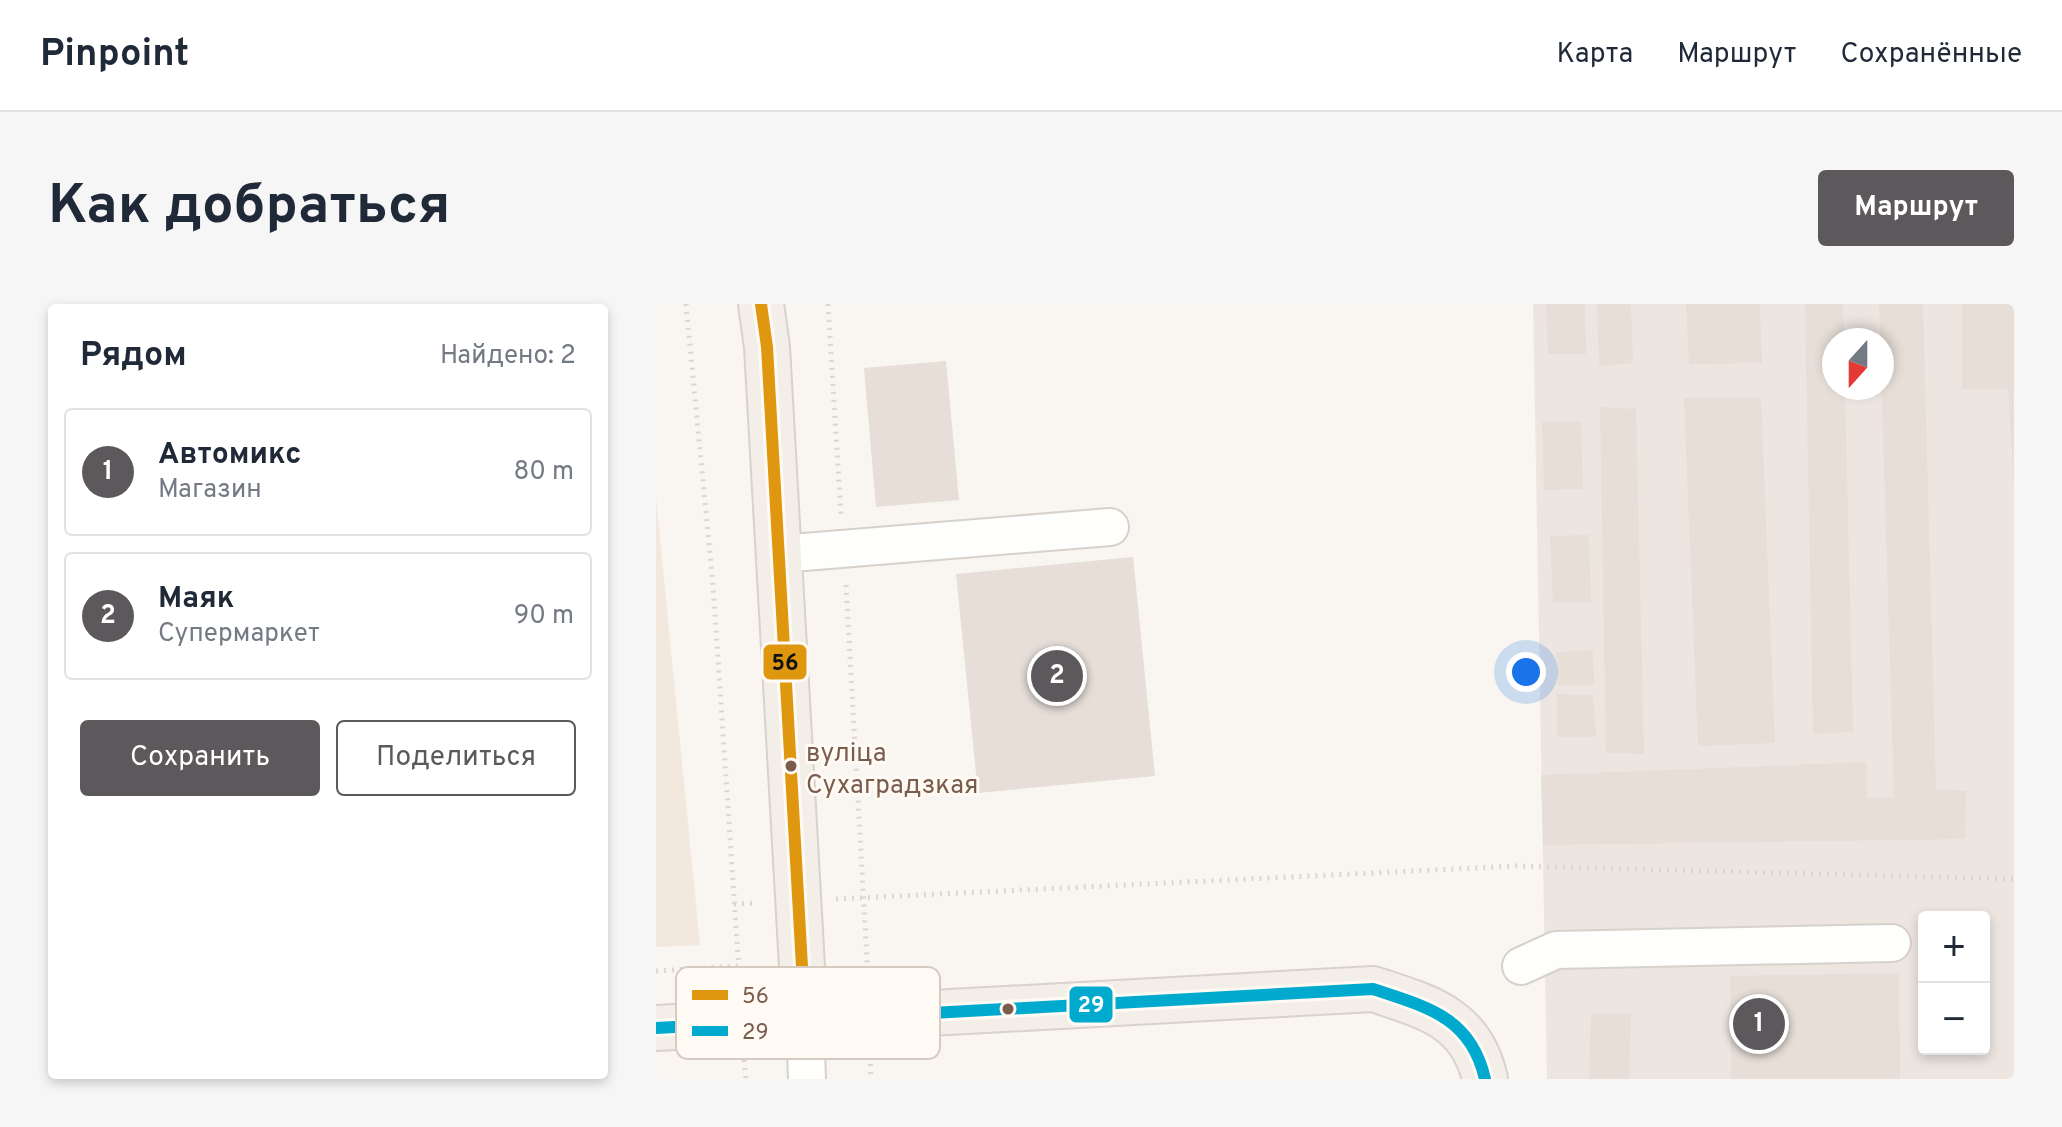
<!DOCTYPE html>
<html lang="ru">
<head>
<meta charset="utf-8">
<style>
	:root { --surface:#fff; --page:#f6f6f7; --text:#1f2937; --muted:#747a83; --line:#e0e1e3; --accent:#5c585b }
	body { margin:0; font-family:Overpass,sans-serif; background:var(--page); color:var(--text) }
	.controls { position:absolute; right:24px; bottom:24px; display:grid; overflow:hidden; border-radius:8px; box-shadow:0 4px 12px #0003 }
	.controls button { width:72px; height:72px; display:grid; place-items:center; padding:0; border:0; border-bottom:2px solid var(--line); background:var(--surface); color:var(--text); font:40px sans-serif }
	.compass { position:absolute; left:1166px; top:24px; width:72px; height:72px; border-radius:50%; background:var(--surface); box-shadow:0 4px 12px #0003; rotate:201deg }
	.you { position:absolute; left:870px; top:368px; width:28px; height:28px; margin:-20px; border:6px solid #fff; border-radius:50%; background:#1a73e8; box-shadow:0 0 0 12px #1a73e833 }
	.badge { display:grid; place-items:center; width:52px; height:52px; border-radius:50%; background:var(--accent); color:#fff; font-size:26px; font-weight:700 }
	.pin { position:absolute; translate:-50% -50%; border:4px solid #fff; box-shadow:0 2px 8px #0006 }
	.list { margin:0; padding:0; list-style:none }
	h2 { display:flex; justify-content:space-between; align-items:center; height:104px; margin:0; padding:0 32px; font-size:34px }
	h2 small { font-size:26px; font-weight:400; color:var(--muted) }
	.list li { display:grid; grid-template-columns:52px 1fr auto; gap:24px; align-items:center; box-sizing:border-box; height:128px; margin:0 16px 16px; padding:0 16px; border:2px solid var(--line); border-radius:8px }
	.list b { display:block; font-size:30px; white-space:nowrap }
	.list p { margin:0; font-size:26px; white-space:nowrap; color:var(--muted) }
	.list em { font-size:26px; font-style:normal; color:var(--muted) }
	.actions { display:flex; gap:16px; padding:24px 32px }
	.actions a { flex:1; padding:18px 0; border:2px solid var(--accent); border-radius:8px; text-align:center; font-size:28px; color:var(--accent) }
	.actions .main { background:var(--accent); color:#fff }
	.map { position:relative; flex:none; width:1358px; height:775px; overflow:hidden; border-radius:8px }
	header { display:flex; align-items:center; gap:48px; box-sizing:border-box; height:112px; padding:0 40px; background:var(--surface); border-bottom:2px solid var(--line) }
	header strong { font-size:38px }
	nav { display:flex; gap:44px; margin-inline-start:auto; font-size:28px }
	.intro { display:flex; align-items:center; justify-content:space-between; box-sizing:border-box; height:192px; padding:0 48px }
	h1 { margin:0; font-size:56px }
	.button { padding:20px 36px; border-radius:8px; background:var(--accent); color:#fff; font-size:28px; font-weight:700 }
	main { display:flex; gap:48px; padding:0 48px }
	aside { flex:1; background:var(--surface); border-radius:8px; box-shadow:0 4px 12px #0003 }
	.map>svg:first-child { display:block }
	.residential { fill:#f2e8de }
	.industrial { fill:#ede5e0; fill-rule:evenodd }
	.building { fill:#e6ded7 }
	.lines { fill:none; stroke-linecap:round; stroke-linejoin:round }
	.minor-casing { stroke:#d7d1cb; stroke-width:40 }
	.major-casing { stroke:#dad1cc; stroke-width:48 }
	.path { stroke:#dcd5d0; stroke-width:5; stroke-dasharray:2 6; stroke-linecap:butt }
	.minor { stroke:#fefefd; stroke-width:36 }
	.major { stroke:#f3eee8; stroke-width:44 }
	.bus-1-casing { stroke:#fffaf3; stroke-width:18 }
	.bus-2-casing { stroke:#fffaf3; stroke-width:18 }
	.bus-1 { stroke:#de970f; stroke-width:12 }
	.bus-2 { stroke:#00a9ce; stroke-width:12 }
	.bus-dot { fill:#7a5c4d; stroke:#fffaf3; stroke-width:3 }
	.labels { text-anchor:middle; stroke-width:6; stroke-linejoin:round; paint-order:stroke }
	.bus-label { font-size:26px; fill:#7a5c4d; stroke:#fffaf3; text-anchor:start }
	.key { fill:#fffaf3; stroke:#d7cbc1; stroke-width:2 }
	.key-label { font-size:22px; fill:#7a5c4d }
	.line-badge { stroke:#fffaf3; stroke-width:3 }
	.badge-label { font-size:22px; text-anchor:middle; font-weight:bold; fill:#fff }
	.pale-badge-label { font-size:22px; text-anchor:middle; font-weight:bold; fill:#111 }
</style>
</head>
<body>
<header>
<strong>Pinpoint</strong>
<nav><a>Карта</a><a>Маршрут</a><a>Сохранённые</a></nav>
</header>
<div class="intro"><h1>Как добраться</h1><a class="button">Маршрут</a></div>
<main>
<aside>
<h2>Рядом<small>Найдено: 2</small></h2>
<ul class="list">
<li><span class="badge">1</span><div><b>Автомикс</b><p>Магазин</p></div><em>80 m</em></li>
<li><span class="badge">2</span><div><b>Маяк</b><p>Супермаркет</p></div><em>90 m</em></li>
</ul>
<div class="actions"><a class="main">Сохранить</a><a>Поделиться</a></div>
</aside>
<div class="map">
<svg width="1358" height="775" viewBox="0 0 1358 775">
	<rect width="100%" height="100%" fill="#f9f5f0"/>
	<path class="residential" d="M0,194L44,641L0,643Z"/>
	<path class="industrial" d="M877,0H1358V775H891ZM1178,36H1226V84H1178ZM1268,613H1328V745H1268Z"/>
	<path class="building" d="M890,0H929L930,50H892Z
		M941,0H975L977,59L943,62Z
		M1030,0H1104L1106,59L1033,60Z
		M1149,0H1187L1188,36H1178V84H1189L1197,428L1157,430Z
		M1223,0H1267L1280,485L1310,487L1309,535L887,541L885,471L1210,458L1211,493L1238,494Z
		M1306,0H1358V182L1352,85H1306Z
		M290,57L303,196L220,203L208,64Z
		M1105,93L1119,439L1042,442L1028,94Z
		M944,103L980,105L988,450L950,449Z
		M925,117L927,185L888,186L886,118Z
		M933,231L935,298L897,299L894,232Z
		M477,253L499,472L322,489L300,270Z
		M937,346L938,381H902L900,348Z
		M901,390L937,391L940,433H901Z
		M1243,669L1244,775H1075L1074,672Z
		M975,709L973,775H933L935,710Z"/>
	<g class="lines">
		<defs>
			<path id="minor" d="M124,250L454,223
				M865,662L900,646L1236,639
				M149,716L151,775"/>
			<path id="major" d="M105,0L111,43L149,716
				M0,724L717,685C771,703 815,713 829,775"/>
		</defs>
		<use href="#minor" class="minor-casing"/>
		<use href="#major" class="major-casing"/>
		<path class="path" d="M30,0L57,281L84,682
			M172,0L185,211
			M190,281L212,674
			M180,595L861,562L1358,575
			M78,600L102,599
			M0,667L82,662
			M214,752L215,775
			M88,756L90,775"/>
		<use href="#minor" class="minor"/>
		<use href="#major" class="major"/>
		<defs>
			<path id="bus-1" d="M105,0L111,43L149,716"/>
			<path id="bus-2" d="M0,724L717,685C771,703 815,713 829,775"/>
		</defs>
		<use href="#bus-1" class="bus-1-casing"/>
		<use href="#bus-2" class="bus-2-casing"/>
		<use href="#bus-1" class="bus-1"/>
		<use href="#bus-2" class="bus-2"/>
	</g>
	<g class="bus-dot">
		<circle cx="135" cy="462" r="7"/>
		<circle cx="352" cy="705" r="7"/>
	</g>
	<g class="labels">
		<g class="bus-label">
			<text x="150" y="457">вуліца<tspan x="150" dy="32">Сухаградзкая</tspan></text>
		</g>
	</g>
	<rect x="20" y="663" width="264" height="92" rx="12" class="key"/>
	<rect x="36" y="686" width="36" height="10" fill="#de970f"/>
	<rect x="36" y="722" width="36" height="10" fill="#00a9ce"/>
	<g class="key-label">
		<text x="86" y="699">56</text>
		<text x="86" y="735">29</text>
	</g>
	<g class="line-badge">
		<rect x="106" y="339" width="46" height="38" rx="8" fill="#de970f"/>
		<rect x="412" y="681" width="46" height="39" rx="8" fill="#00a9ce"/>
	</g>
	<g class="badge-label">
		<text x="435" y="708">29</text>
	</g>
	<g class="pale-badge-label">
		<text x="129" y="366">56</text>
	</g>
</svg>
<div class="controls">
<button>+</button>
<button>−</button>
</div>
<svg class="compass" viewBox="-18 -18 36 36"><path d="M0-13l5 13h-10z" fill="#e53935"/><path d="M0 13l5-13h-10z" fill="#747a83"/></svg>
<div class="you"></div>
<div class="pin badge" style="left:1103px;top:720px">1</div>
<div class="pin badge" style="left:401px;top:372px">2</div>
</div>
</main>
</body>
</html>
